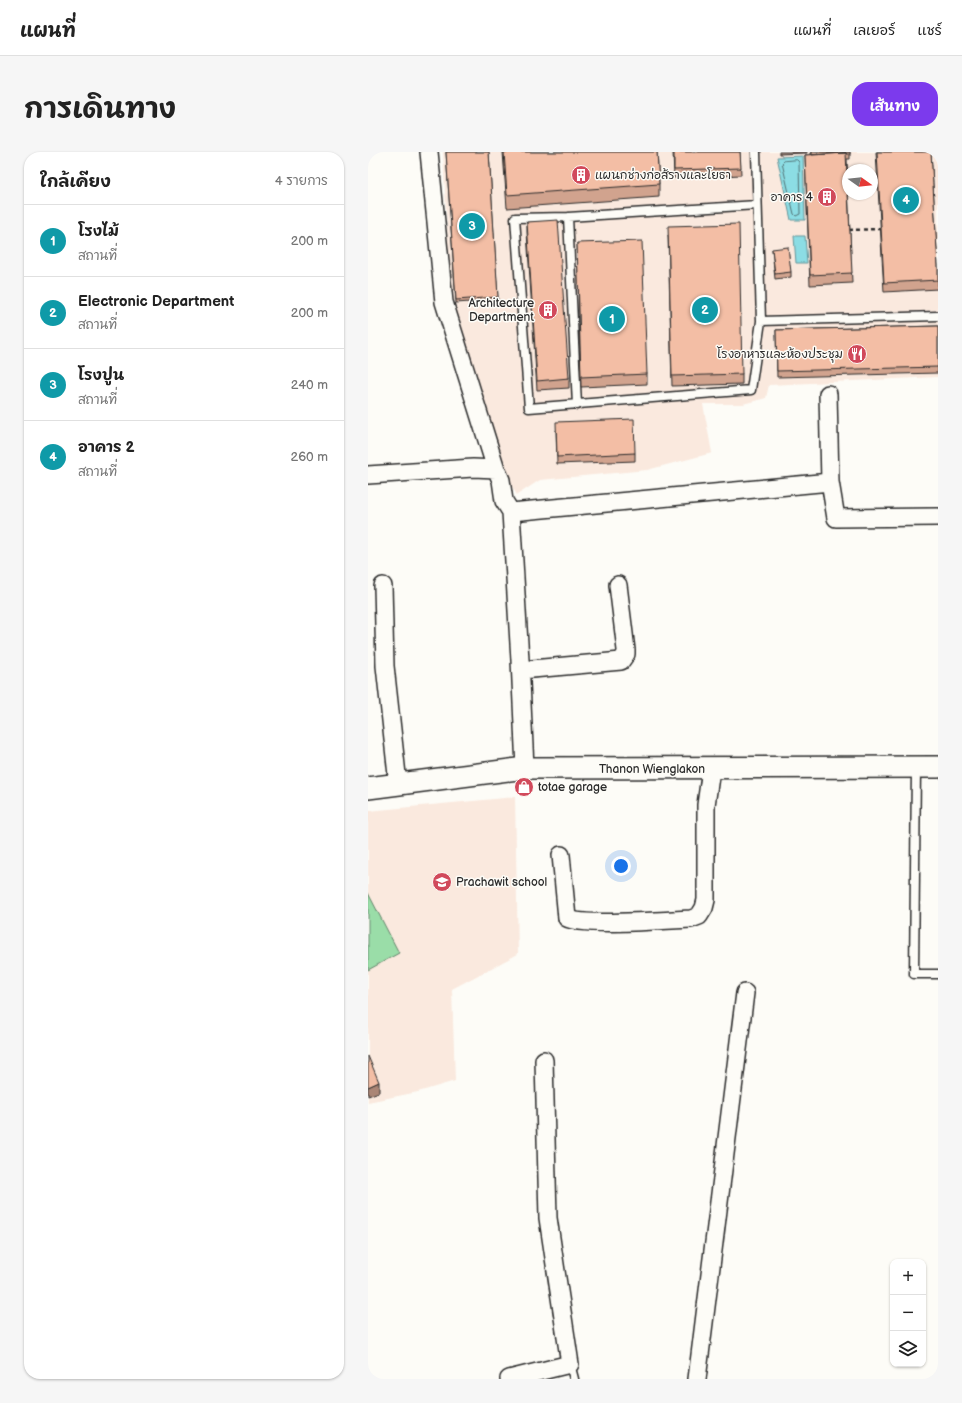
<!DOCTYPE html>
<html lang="th">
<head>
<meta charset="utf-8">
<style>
	:root { --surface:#fff; --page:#f6f6f6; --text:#222; --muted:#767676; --line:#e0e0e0; --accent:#7c3aed }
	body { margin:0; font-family:"Balsamiq Sans","Playpen Sans Thai",sans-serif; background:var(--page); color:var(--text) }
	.controls { position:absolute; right:12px; bottom:12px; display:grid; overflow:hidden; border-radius:8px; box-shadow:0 1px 3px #0004 }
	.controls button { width:36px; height:36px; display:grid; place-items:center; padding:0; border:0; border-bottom:1px solid var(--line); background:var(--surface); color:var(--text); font:20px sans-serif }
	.compass { position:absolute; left:474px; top:12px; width:36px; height:36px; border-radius:50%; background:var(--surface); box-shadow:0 1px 3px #0004; rotate:105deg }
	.you { position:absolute; left:253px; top:714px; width:14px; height:14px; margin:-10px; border:3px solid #fff; border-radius:50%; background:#1a73e8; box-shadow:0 0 0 6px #1a73e833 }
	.badge { display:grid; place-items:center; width:26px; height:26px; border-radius:50%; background:var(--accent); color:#fff; font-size:13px; font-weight:700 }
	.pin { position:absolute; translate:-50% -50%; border:2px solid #fff; box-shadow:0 1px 4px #0006 }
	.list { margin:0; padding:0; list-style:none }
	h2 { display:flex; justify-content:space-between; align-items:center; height:52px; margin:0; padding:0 16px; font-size:17px }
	h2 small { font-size:13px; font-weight:400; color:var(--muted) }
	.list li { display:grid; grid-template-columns:26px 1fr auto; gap:12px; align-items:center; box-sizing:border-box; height:72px; padding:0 16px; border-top:1px solid var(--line) }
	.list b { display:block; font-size:15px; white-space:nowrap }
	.list p { margin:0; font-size:13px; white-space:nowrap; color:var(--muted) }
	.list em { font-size:13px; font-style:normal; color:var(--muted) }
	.icon { flex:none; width:22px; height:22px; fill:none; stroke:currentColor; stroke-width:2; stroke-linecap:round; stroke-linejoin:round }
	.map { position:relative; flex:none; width:570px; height:1227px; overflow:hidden; border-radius:16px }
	header { display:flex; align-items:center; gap:24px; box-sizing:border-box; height:56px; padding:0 20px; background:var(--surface); border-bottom:1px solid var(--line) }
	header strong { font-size:19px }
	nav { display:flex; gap:22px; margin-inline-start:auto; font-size:14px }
	.intro { display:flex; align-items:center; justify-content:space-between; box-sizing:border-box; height:96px; padding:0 24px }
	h1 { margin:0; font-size:28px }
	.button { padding:10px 18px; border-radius:16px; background:var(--accent); color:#fff; font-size:14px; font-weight:700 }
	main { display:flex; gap:24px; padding:0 24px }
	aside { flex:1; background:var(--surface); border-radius:16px; box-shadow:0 1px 3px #0004 }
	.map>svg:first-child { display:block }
	.built { fill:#fae9de; fill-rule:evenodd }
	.green { fill:#9adda8; stroke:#62846a }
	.water { fill:#8cdde4; stroke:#65969a }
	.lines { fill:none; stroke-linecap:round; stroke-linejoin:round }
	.shore { stroke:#527275; stroke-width:1 }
	.service-casing { stroke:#2b2b2b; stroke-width:11 }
	.minor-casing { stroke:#2b2b2b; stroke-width:20 }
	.tertiary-casing { stroke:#2b2b2b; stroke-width:24 }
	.path { stroke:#2b2b2b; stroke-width:2.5; stroke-dasharray:4 3; stroke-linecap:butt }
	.service { stroke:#fdfcf7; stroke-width:8 }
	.minor { stroke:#fdfcf7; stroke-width:17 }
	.tertiary { stroke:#fdfcf7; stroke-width:21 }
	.wall { fill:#d1a38e; stroke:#2b2b2b }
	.shaded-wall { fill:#aa8574; stroke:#2b2b2b }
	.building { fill:#f3bea5; stroke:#2b2b2b }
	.labels { text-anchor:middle; stroke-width:3; stroke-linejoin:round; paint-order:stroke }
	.poi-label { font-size:12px; fill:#2b2b2b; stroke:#fdfcf7; text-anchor:start }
	.street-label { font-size:12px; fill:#2b2b2b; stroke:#fdfcf7 }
</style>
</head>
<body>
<header>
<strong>แผนที่</strong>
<nav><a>แผนที่</a><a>เลเยอร์</a><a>แชร์</a></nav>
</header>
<div class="intro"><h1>การเดินทาง</h1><a class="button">เส้นทาง</a></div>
<main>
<aside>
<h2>ใกล้เคียง<small>4 รายการ</small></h2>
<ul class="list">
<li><span class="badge" style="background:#0f9aa8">1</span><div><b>โรงไม้</b><p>สถานที่</p></div><em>200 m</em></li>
<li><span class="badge" style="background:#0f9aa8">2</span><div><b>Electronic Department</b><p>สถานที่</p></div><em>200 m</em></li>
<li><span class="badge" style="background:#0f9aa8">3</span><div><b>โรงปูน</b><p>สถานที่</p></div><em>240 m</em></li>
<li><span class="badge" style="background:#0f9aa8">4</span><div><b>อาคาร 2</b><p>สถานที่</p></div><em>260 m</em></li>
</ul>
</aside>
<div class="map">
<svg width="570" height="1227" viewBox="0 0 570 1227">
	<rect width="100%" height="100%" fill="#fdfcf7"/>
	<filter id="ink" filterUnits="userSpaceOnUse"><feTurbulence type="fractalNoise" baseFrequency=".025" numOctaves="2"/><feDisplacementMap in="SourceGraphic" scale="8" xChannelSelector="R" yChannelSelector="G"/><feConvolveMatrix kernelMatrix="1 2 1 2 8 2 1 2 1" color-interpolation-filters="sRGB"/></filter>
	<g filter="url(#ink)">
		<path class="built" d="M75,0H570V225L401,233L398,246L375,252H335L344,301L279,318L172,328L149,343L128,309L82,134ZM480,18H504V42H480Z
			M147,645L150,802L84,837L87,929L50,940L0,950V659Z"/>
		<path class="green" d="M0,741L31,801L0,818Z"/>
		<path class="water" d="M435,4L437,68H423L409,5Z
			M426,84H437L439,111H428Z"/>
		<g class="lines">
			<path class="shore" d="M429,8L431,10L432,62L428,64L426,62L414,11L416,9Z"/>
			<defs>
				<path id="service" d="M388,0L393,169L570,164
					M389,53L200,65L147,66L161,256L383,238L393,169
					M200,65L209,253
					M548,615L546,822H570
					M202,1212L206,1227"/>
				<path id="minor" d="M61,0L76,150L128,317
					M460,242L462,330
					M0,323L105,316L128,317L133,328L136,349L143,360
					M15,434L17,514L30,632
					M153,518L253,509L258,502V498L250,433
					M157,616L152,508L143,360L462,330L468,366L570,365
					M193,703L199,766C214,775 301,768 323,767L331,764L336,756L338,748V653L343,617
					M141,1227L202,1212L180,1066L176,908
					M329,1227L377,841"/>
				<path id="tertiary" d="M0,636L157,616L570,615"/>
			</defs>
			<use href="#service" class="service-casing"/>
			<use href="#minor" class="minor-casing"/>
			<use href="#tertiary" class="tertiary-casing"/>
			<path class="path" d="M481,78L512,77"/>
			<use href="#service" class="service"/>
			<use href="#minor" class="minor"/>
			<use href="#tertiary" class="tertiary"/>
		</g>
		<path class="wall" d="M78,0H121L130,148L88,151Z
			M135,0H289L291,32V45L139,56Z
			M305,0H372L373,23L306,26Z
			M411,0H439V1L411,2Z
			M443,0H482V7H479L484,131L442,133L437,3H443Z
			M508,0H563L570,115V137L516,140Z
			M159,70L201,226V236L169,238L159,80Z
			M300,83L374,222V232L304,234Z
			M209,91L279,222V232L213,235Z
			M404,97L423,120V125L407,127Z
			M570,174V221L409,225L408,178Z
			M188,278L267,301V309L189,312Z"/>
		<path class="shaded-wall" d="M11,930V940L0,944V935Z"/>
		<path class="building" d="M78,0H121L130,145L88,148Z
			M136,0H289L291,32L139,43Z
			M306,0H372L373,16L306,18Z
			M444,0H482V2H479L478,1L444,3Z
			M509,0H563L570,115V128L516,131Z
			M478,1L484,121L442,123L437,3Z
			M190,68L201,226L169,229L159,70Z
			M371,72L374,222L304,224L300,74Z
			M274,89L279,222L213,225L209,91Z
			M420,95L423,120L407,122L404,97Z
			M570,174V215L409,219L408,178Z
			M266,267L267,301L189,305L188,270Z
			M0,904L11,930L0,935Z"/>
	</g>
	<defs>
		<symbol id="building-disc" viewBox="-11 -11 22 22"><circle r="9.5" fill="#d1495b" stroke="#fdfcf7"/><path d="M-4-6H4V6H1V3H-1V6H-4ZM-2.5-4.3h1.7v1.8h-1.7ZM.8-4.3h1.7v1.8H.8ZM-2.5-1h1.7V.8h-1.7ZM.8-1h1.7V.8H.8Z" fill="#fff"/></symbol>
		<symbol id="restaurant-disc" viewBox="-11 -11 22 22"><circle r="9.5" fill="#d1495b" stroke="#fdfcf7"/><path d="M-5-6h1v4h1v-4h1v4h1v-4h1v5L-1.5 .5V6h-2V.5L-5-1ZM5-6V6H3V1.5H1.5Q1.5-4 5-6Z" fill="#fff"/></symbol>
		<symbol id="shop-disc" viewBox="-11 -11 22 22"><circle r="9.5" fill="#d1495b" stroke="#fdfcf7"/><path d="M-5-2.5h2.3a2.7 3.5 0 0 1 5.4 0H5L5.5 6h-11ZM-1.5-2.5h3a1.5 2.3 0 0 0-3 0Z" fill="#fff"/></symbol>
		<symbol id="school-disc" viewBox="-11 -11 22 22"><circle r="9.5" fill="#d1495b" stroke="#fdfcf7"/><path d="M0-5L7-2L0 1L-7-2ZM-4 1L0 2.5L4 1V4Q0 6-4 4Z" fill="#fff"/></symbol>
	</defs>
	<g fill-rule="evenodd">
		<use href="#building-disc" x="202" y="12" width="22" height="22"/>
		<use href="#building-disc" x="448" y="34" width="22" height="22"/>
		<use href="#building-disc" x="169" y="147" width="22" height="22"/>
		<use href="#restaurant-disc" x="478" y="191" width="22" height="22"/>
		<use href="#shop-disc" x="145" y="624" width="22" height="22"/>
		<use href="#school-disc" x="63" y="719" width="22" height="22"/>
	</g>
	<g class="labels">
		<g class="poi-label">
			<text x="227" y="27">แผนกช่างก่อส้รางและโยธา</text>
			<text x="445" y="49" text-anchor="end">อาคาร 4</text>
			<text x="166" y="155" text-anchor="end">Architecture<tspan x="166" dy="14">Department</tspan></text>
			<text x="475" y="206" text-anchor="end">โรงอาหารและห้องประชุม</text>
			<text x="170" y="639">totae garage</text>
			<text x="88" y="734">Prachawit school</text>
		</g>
		<g class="street-label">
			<text x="284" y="621">Thanon Wienglakon</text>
		</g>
	</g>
</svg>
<div class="controls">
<button>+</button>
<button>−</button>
<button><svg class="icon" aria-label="layers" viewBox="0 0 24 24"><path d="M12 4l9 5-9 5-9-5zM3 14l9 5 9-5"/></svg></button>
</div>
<svg class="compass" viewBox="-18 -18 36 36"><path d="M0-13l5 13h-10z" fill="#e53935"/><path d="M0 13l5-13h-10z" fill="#767676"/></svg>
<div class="you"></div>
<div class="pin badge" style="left:244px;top:167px;background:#0f9aa8">1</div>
<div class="pin badge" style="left:337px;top:158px;background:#0f9aa8">2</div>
<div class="pin badge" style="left:104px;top:74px;background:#0f9aa8">3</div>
<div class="pin badge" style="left:538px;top:48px;background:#0f9aa8">4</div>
</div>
</main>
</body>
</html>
